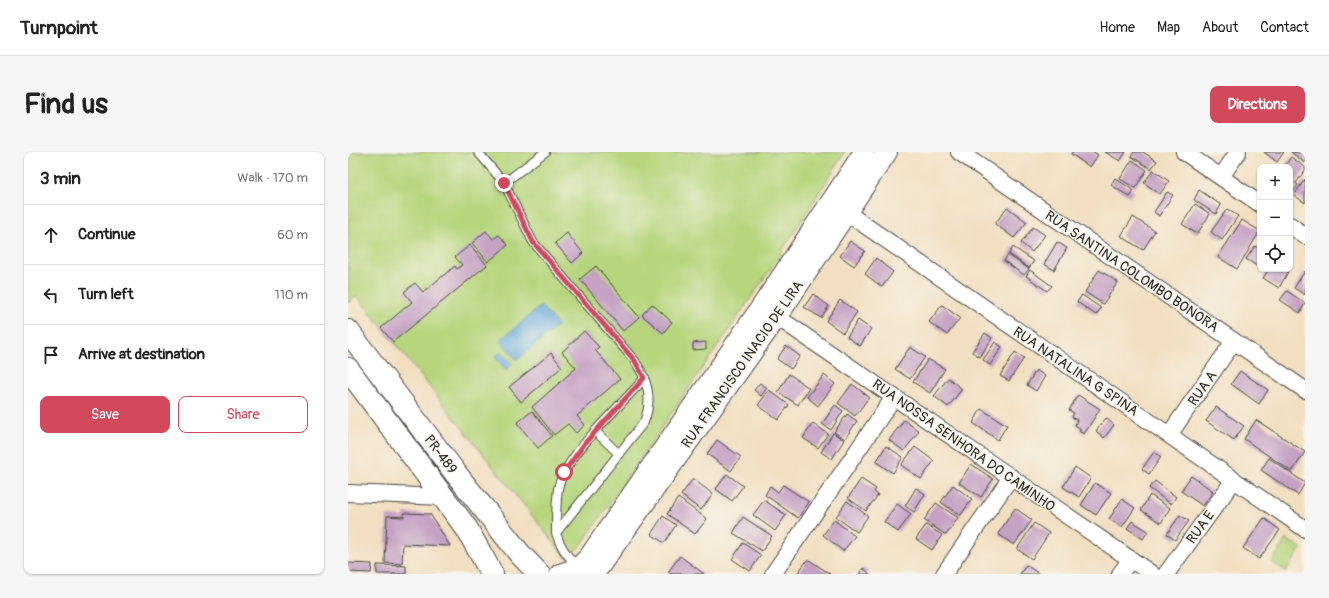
<!DOCTYPE html>
<html lang="en">
<head>
<meta charset="utf-8">
<style>
	:root { --surface:#fff; --page:#f6f6f6; --text:#222; --muted:#767676; --line:#e0e0e0; --accent:#d1495b }
	body { margin:0; font-family:Pangolin,sans-serif; background:var(--page); color:var(--text) }
	.controls { position:absolute; right:12px; top:12px; display:grid; overflow:hidden; border-radius:8px; box-shadow:0 1px 3px #0004 }
	.controls button { width:36px; height:36px; display:grid; place-items:center; padding:0; border:0; border-bottom:1px solid var(--line); background:var(--surface); color:var(--text); font:20px sans-serif }
	.stop { position:absolute; width:12px; height:12px; margin:-9px; border:3px solid #d1495b; border-radius:50%; background:#fff }
	.stop.end { background:#d1495b; border-color:#fff; box-shadow:0 1px 4px #0008 }
	.list { margin:0; padding:0; list-style:none }
	h2 { display:flex; justify-content:space-between; align-items:center; height:52px; margin:0; padding:0 16px; font-size:17px }
	h2 small { font-size:13px; font-weight:400; color:var(--muted) }
	.list li { display:grid; grid-template-columns:26px 1fr auto; gap:12px; align-items:center; box-sizing:border-box; height:60px; padding:0 16px; border-top:1px solid var(--line) }
	.list b { display:block; font-size:15px; white-space:nowrap }
	.list em { font-size:13px; font-style:normal; color:var(--muted) }
	.actions { display:flex; gap:8px; padding:12px 16px }
	.actions a { flex:1; padding:9px 0; border:1px solid var(--accent); border-radius:8px; text-align:center; font-size:14px; color:var(--accent) }
	.actions .main { background:var(--accent); color:#fff }
	.icon { flex:none; width:22px; height:22px; fill:none; stroke:currentColor; stroke-width:2; stroke-linecap:round; stroke-linejoin:round }
	.map { position:relative; flex:none; width:957px; height:422px; overflow:hidden; border-radius:8px }
	header { display:flex; align-items:center; gap:24px; box-sizing:border-box; height:56px; padding:0 20px; background:var(--surface); border-bottom:1px solid var(--line) }
	header strong { font-size:19px }
	nav { display:flex; gap:22px; margin-inline-start:auto; font-size:14px }
	.intro { display:flex; align-items:center; justify-content:space-between; box-sizing:border-box; height:96px; padding:0 24px }
	h1 { margin:0; font-size:28px }
	.button { padding:10px 18px; border-radius:8px; background:var(--accent); color:#fff; font-size:14px; font-weight:700 }
	main { display:flex; gap:24px; padding:0 24px }
	aside { flex:1; background:var(--surface); border-radius:8px; box-shadow:0 1px 3px #0004 }
	.map>svg:first-child { display:block }
	.green { fill:#b6d57c; stroke:#708054 }
	.water { fill:#64acdb; stroke:#486c83 }
	.building { fill:#c5a2c4 }
	.lines { fill:none; stroke-linecap:round; stroke-linejoin:round }
	.service-casing { stroke:#494642; stroke-width:10 }
	.minor-casing { stroke:#494642; stroke-width:18 }
	.tertiary-casing { stroke:#494642; stroke-width:22 }
	.primary-casing { stroke:#494642; stroke-width:24 }
	.service { stroke:#fff; stroke-width:8 }
	.minor { stroke:#fff; stroke-width:16 }
	.tertiary { stroke:#fff; stroke-width:20 }
	.primary { stroke:#fff; stroke-width:22 }
	.route { stroke:#d1495b; stroke-width:5 }
	.labels { text-anchor:middle; stroke-width:3; stroke-linejoin:round; paint-order:stroke }
	.street-label { font-size:14px; fill:#2b2b2b; stroke:#f7f3e8 }
</style>
</head>
<body>
<header>
<strong>Turnpoint</strong>
<nav><a>Home</a><a>Map</a><a>About</a><a>Contact</a></nav>
</header>
<div class="intro"><h1>Find us</h1><a class="button">Directions</a></div>
<main>
<aside>
<h2>3 min<small>Walk · 170 m</small></h2>
<ul class="list">
<li><svg class="icon" aria-label="ahead" viewBox="0 0 24 24"><path d="M12 20V5M6 11l6-6 6 6"/></svg><div><b>Continue</b></div><em>60 m</em></li>
<li><svg class="icon" aria-label="left" viewBox="0 0 24 24"><path d="M17 20v-9H6M10 6l-5 5 5 5"/></svg><div><b>Turn left</b></div><em>110 m</em></li>
<li><svg class="icon" aria-label="arrive" viewBox="0 0 24 24"><path d="M6 21V4h12l-3 4 3 4H6"/></svg><div><b>Arrive at destination</b></div></li>
</ul>
<div class="actions"><a class="main">Save</a><a>Share</a></div>
</aside>
<div class="map">
<svg width="957" height="422" viewBox="0 0 957 422">
	<rect width="100%" height="100%" fill="#f7f3e8"/>
	<filter id="ink" filterUnits="userSpaceOnUse"><feTurbulence type="fractalNoise" baseFrequency=".025" numOctaves="2"/><feDisplacementMap in="SourceGraphic" scale="8" xChannelSelector="R" yChannelSelector="G"/><feConvolveMatrix kernelMatrix="1 2 1 2 8 2 1 2 1" color-interpolation-filters="sRGB"/></filter>
	<filter id="wash" filterUnits="userSpaceOnUse"><feTurbulence type="fractalNoise" baseFrequency=".012" numOctaves="4" result="noise"/><feDisplacementMap in="SourceGraphic" scale="16" xChannelSelector="R" yChannelSelector="G"/><feGaussianBlur stdDeviation="0.9" result="paint"/><feColorMatrix in="noise" values="0 0 0 0 0 0 0 0 0 0 0 0 0 0 0 0 0 1.4 0 .05"/><feComposite in="paint" operator="in"/></filter>
	<g filter="url(#wash)">
		<rect width="100%" height="100%" fill="#f2dfc1"/>
		<path class="green" d="M0,0H497L422,118L233,393L218,406L9,144L0,151Z
			M938,387L953,396L938,419L924,410Z"/>
		<path class="water" d="M193,154L210,173L169,208L152,188Z
			M153,200L164,212L158,218L147,205Z"/>
		<g id="blocks">
			<path class="building" d="M724,0H746L750,3L742,15L723,2Z
				M757,0H778L772,9Z
				M786,0H795L809,9L803,17L783,4Z
				M916,0H936L929,10Z
				M943,0L957,1V11Z
				M943,5L957,15V18L948,31L950,33L944,41L942,40V15H936Z
				M784,8L799,18L787,36L772,27Z
				M805,18L821,29L812,42L796,31Z
				M767,26L786,39L782,45L763,33Z
				M957,27V51L946,43Z
				M851,38L873,53L868,62L846,48Z
				M819,40L825,43L811,64L806,60Z
				M847,52L862,62L849,82L834,72Z
				M659,55L679,70L666,86L647,72Z
				M879,57L890,64L874,88L863,80Z
				M785,65L807,79L795,98L773,84Z
				M894,68L912,79L889,117L870,105Z
				M685,75L697,83L684,100L673,91Z
				M138,79L145,87L151,83L160,93L140,110L124,91Z
				M219,81L235,101L224,111L207,91Z
				M502,89L517,99L506,114L492,104Z
				M709,90L719,96L706,118L696,112Z
				M122,93L139,113L45,190L33,176L64,150L56,140L67,131L75,140L107,114L109,117L114,113L107,105Z
				M907,94L912,98V116L898,107Z
				M665,95L686,109L681,116L661,102Z
				M660,103L681,117L676,123L656,109Z
				M528,106L545,120L534,135L517,122Z
				M248,114L291,165L275,179L232,127Z
				M921,117H936L940,120L931,136L915,126Z
				M682,118L704,134L699,139L678,124Z
				M751,118L770,130L755,152L737,140Z
				M957,119V143L946,136Z
				M939,139L957,151L952,161L932,148Z
				M465,142L481,154L473,166L456,155Z
				M734,143L753,156L748,163L729,150Z
				M492,148L509,160L495,181L478,169Z
				M304,152L324,170L315,181L294,163Z
				M594,153L612,166L599,183L581,170Z
				M510,168L523,177L512,194L499,185Z
				M236,179L251,195L247,198L272,227L229,264L237,273L228,281L220,272L206,283L184,255L228,216L214,200Z
				M637,181L644,186L632,205L624,200Z
				M358,190V197L345,198V191Z
				M647,190L654,195L642,213L635,208Z
				M438,194L452,204L443,217L429,207Z
				M562,195L577,205L562,227L547,217Z
				M667,200L676,206L661,229L652,224Z
				M203,201L214,215L173,250L161,235Z
				M580,207L597,217L582,241L565,230Z
				M688,218L697,224L688,239L679,233Z
				M892,219L920,238L911,252L883,232Z
				M441,222L461,236L450,253L430,240Z
				M476,223L487,232L470,254L459,245Z
				M600,226L614,237L600,255L586,244Z
				M412,231L419,236L413,244L406,238Z
				M504,232L521,245L507,264L490,251Z
				M421,238L441,253L430,268L410,253Z
				M730,243L752,257L736,282L731,279L733,277L727,273L729,268L724,265L726,261L721,258Z
				M487,253L495,259L483,278L474,272Z
				M868,255L896,274L886,288L858,269Z
				M633,257L659,273L650,288L625,271Z
				M184,259L204,284L190,296L169,271Z
				M499,262L509,269L497,287L486,280Z
				M758,266L766,273L756,286L748,279Z
				M556,268L571,279L556,299L541,288Z
				M908,268L957,300L944,320L896,287Z
				M465,271L480,282L470,296L455,286Z
				M485,281L496,288L484,307L473,300Z
				M369,288L393,305L383,319L359,302Z
				M538,294L555,305L545,321L528,310Z
				M567,295L586,309L573,327L553,313Z
				M806,300L813,305L801,322L794,317Z
				M921,306L957,331L950,343L913,318Z
				M623,312L645,327L633,345L611,331Z
				M727,315L743,326L731,345L715,335Z
				M379,322L395,334L384,349L368,337Z
				M843,324L865,339L855,354L833,339Z
				M345,327L365,342L353,358L333,343Z
				M513,327L528,337L526,340L530,343L518,359L500,346Z
				M807,329L828,345L823,352L801,336Z
				M747,331L763,341L748,363L733,353Z
				M435,333L461,350L450,366L417,343L422,334L430,340Z
				M605,333L624,347L612,364L593,350Z
				M568,336L577,342L566,360L557,354Z
				M802,343L822,356L813,371L793,358Z
				M330,346L359,367L347,382L319,362Z
				M774,347L787,356L774,375L761,367Z
				M416,348L438,363L427,379L405,363Z
				M499,349L520,364L509,380L488,365Z
				M588,351L610,366L598,383L576,368Z
				M549,352L563,362L550,380L536,370Z
				M667,356L684,368L666,393L650,382Z
				M56,361L82,362L102,394L55,392L54,412L37,411L39,364L56,365Z
				M832,363L841,369L827,388L819,382Z
				M315,364L328,373L316,391L303,382Z
				M395,365L424,384L414,399L385,381Z
				M916,366L932,378L911,407L895,396Z
				M486,368L507,384L495,399L475,383Z
				M784,369L800,379L795,387L779,376Z
				M686,371L701,381L684,407L669,397Z
				M578,373L594,383L584,398L568,387Z
				M395,391L413,403L402,419L384,407Z
				M332,404L356,422H323L320,420Z
				M460,407L482,422H449Z
				M0,411L24,412L23,421L0,420Z
				M29,413L58,414V422H29Z
				M678,413L691,422H672Z
				M515,416L522,422H511Z"/>
		</g>
	</g>
	<g filter="url(#ink)">
		<use href="#blocks" fill-opacity="0" stroke="#494642" stroke-width="1"/>
		<g class="lines">
			<defs>
				<path id="service" d="M130,0L156,31L185,90L287,209C300,229 305,247 296,270L208,381C212,395 220,404 229,415
					M156,31L197,0
					M247,279L297,226
					M208,381C208,366 208,351 210,337C213,318 235,293 247,279L271,302"/>
				<path id="minor" d="M611,0L957,238
					M836,0L912,52
					M873,25L890,0
					M489,54L957,377
					M942,73L957,84
					M419,158L804,422
					M821,283L886,189
					M0,341L96,345
					M425,422L546,245
					M596,422L663,325
					M772,422L783,407
					M818,422L886,328"/>
				<path id="tertiary" d="M212,422L230,416L241,405L414,154L516,0
					M246,422L429,165L539,0"/>
				<path id="primary" d="M0,179L109,323L172,402L191,422
					M0,217L119,377L144,422"/>
			</defs>
			<use href="#service" class="service-casing"/>
			<use href="#minor" class="minor-casing"/>
			<use href="#tertiary" class="tertiary-casing"/>
			<use href="#primary" class="primary-casing"/>
			<use href="#service" class="service"/>
			<use href="#minor" class="minor"/>
			<use href="#tertiary" class="tertiary"/>
			<use href="#primary" class="primary"/>
		</g>
	</g>
	<g class="lines" filter="url(#ink)">
		<path class="route" d="M156,31L185,90L287,209L296,226L237,291L216,320"/>
	</g>
	<g class="labels">
		<g class="street-label">
			<text transform="translate(784 119) rotate(34)" y="5">RUA SANTINA COLOMBO BONORA</text>
			<text transform="translate(394 212) rotate(-55)" y="5">RUA FRANCISCO INACIO DE LIRA</text>
			<text transform="translate(728 219) rotate(34)" y="5">RUA NATALINA G SPINA</text>
			<text transform="translate(854 236) rotate(-55)" y="5">RUA A</text>
			<text transform="translate(616 293) rotate(35)" y="5">RUA NOSSA SENHORA DO CAMINHO</text>
			<text transform="translate(93 302) rotate(53)" y="5">PR-489</text>
			<text transform="translate(852 375) rotate(-54)" y="5">RUA E</text>
		</g>
	</g>
</svg>
<div class="controls">
<button>+</button>
<button>−</button>
<button><svg class="icon" aria-label="locate" viewBox="0 0 24 24"><circle cx="12" cy="12" r="6"/><path d="M12 2v4M12 18v4M2 12h4M18 12h4"/></svg></button>
</div>
<div class="stop" style="left:216px;top:320px"></div>
<div class="stop end" style="left:156px;top:31px"></div>
</div>
</main>
</body>
</html>
